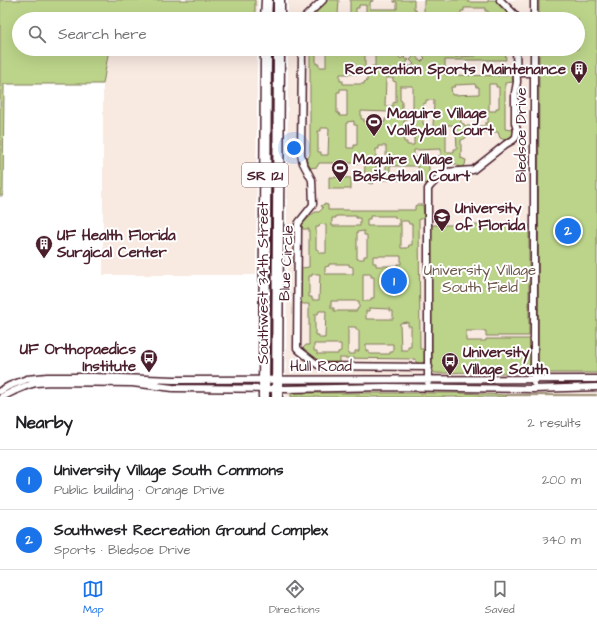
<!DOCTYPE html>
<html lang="en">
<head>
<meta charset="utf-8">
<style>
	:root { --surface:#fff; --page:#f2f2f2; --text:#202124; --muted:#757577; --line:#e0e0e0; --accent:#1a73e8 }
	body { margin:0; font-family:"Architects Daughter",sans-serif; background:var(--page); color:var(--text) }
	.you { position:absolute; left:294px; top:148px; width:14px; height:14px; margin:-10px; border:3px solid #fff; border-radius:50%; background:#1a73e8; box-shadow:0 0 0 6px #1a73e833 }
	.badge { display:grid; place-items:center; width:26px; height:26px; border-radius:50%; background:var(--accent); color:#fff; font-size:13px; font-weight:700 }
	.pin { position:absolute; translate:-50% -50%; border:2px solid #fff; box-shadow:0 1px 4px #0006 }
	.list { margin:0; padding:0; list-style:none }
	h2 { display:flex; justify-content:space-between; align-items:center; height:52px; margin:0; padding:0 16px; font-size:17px }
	h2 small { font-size:13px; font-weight:400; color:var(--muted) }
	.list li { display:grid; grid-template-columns:26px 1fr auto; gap:12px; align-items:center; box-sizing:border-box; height:60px; padding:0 16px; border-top:1px solid var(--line) }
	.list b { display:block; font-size:15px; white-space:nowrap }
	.list p { margin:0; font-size:13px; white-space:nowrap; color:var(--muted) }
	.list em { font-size:13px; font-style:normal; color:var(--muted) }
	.icon { flex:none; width:22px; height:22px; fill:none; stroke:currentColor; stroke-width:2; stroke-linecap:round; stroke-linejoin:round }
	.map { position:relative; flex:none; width:597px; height:397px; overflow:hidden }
	.search { position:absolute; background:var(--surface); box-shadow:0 4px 16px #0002; left:12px; right:12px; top:12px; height:44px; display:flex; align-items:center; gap:10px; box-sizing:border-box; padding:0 14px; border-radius:22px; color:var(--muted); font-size:15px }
	.sheet { height:172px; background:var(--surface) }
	nav { display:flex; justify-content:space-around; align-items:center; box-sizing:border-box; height:56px; border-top:1px solid var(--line); background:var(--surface); font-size:11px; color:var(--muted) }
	nav a { display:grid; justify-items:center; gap:2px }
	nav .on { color:var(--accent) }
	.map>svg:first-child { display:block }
	.built { fill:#f8e9e1 }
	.green { fill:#bcd48a; stroke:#837a5a; fill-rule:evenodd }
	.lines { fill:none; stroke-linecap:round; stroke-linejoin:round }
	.minor-casing { stroke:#4a1f2b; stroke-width:9 }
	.primary-casing { stroke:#4a1f2b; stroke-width:13 }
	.minor { stroke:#fff; stroke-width:6 }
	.primary { stroke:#fff; stroke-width:10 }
	.labels { text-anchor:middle; stroke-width:4; stroke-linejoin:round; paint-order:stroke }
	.shield { fill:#fff; stroke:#80626b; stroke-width:1 }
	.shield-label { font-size:14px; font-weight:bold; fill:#4a1f2b }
	.poi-label { font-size:15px; font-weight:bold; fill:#4a1f2b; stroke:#fff; text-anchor:start }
	.street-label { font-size:15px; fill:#4a1f2b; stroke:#fff }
	.park-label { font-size:15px; fill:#6c5548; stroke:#fff }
</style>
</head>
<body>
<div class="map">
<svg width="597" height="397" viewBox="0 0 597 397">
	<rect width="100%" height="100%" fill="#fff"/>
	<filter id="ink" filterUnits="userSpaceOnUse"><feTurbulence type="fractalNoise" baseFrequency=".025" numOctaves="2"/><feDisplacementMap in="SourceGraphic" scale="8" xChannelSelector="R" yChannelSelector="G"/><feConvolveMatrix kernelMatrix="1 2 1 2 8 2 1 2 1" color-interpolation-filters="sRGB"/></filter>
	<g filter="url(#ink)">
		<path class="built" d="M115,0H258L257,19H114Z
			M288,0H597V397H286L288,49H578V19H288Z
			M109,49H257L256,275H103V84Z"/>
		<path class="green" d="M0,0H255V17L115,15L114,19H19V49H109L103,84H4L3,196H0Z
			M328,0H339L338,15L335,18L317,17L316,15V12Z
			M350,0H373V1L370,2V9H397V2H394V0H414V9L416,10L417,13H424V0H467L468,2H488V0H495L514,19H405L404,17H402V14H395L394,19H366V5H359V8H356V19H350ZM464,8H485V11H488V18H461V11H464Z
			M539,0H597V373H540L538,370L539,49H578V19H539Z
			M310,49H316V64H319V67H326V49H365V69H372V66H375V49H408L409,50L404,54L401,51L397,55L401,59L404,56L405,57L404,58L406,60L408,59L409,60L406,63L410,67L414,64L410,60L415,55L421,62L425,58L418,51L417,52L414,49H436V50L452,49V54H455V57L476,56V54H479V49H505L506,60H445V75L512,76L513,82L505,83V129L513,130L514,132C513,136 509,140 505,140L500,138L498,132H469C468,137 465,139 461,140V158L466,160L465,165C463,167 462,168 459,167L457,164H429V181L426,184L424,183L423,180H374V182L372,184C362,183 365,171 365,163H319L317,167L310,168L304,158H308L310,154ZM340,74H367V81L364,82V84H343V81H340ZM386,78H393V81L396,82V102L393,103V106H385ZM475,84L476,87H479V94L452,95L451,87H455V85ZM489,84H496V87H499V108H496V111H489ZM400,86H413V110L411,111L410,113H407V111L402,110V101L400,100ZM340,89H347V116H340L339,113H337V92H340ZM426,100H434L433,128H427V124H423V104L426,103ZM361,111L388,112V119H385V122H364V119H361ZM461,116H488V123H485V126H465L464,124L461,123ZM407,117L414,118V145H407V142H404V121L407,120ZM354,121V125H357V145H354V148H347V122ZM446,125H453V128H456L457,149H454V152H446ZM321,128H329L328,155H321V152H318V131H321ZM379,146H386V173H379V170H376V149H379ZM414,150L441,149V156H438V159L418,160V157H414ZM390,166H418V173H414V176H393V173H390Z
			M329,177L351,178V189H329Z
			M324,204L328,205V210H415V206L416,205H423L424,217L422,219H419L420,349H423C427,356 426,368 416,362L415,359L339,358V362L337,364H322L302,349L306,345H309V304H303L300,301L301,269L302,268L309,267V229H303L302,227V224L315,212H319L323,208L321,206ZM336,216H356V218H360V226H332V218H336ZM370,216H395V218L399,219V226H367V219H370ZM401,221H408L409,224H412V245H409L408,248H401ZM320,224L326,225V253H319V250L316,249V227H319ZM364,231V235H367V256H364V259H357V232ZM373,256H401V264H397V266H376V263H373ZM329,264H349V266L353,267V274H325V267L329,266ZM312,274H320L319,300H312V297H309V276H312ZM363,274H371V277H374V298H371V301H363ZM331,301H359V308L357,309V311H334V308H331ZM369,308L390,309V311H393V319H366V311H369ZM319,311H326L325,338H319V335H315V314H318ZM408,322V326H411V347H408V350H401L400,323ZM348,327H356V330H359V351H355V354H348ZM314,344H341V351L338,352V354H317V351H314ZM366,344H393V352H390V354H369V351H366Z
			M431,225H529V336H486V331H466V341H486V339H530L531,369L529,373H475C461,371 447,374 434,373L432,368Z
			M294,393H458L506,395H597H507L506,397H291V394Z"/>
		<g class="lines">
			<defs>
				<path id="minor" d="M500,0L515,15L516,19
					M534,0V19
					M303,19L323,0
					M302,49L301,154L303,163L312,180L313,204L312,206L300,221L298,224L297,348L300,351L318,365L322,366L429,367
					M534,49V383
					M516,71L521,73H534
					M428,382V189L431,185L445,172L473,170L506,144L513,140L516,137L517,130L515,123V93L517,82L516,49
					M0,391L9,386L27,379L47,377H94L173,380L597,379
					M2,397L14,391L26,386L36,383L51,382L132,383L173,388L286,389L386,387L534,389L597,387"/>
				<path id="primary" d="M266,19L267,0
					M279,19V0
					M264,397L266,49
					M277,397L279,49"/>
			</defs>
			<use href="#minor" class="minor-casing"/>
			<use href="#primary" class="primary-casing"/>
			<use href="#minor" class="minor"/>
			<use href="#primary" class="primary"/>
		</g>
	</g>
	<defs>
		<symbol id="building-pin" viewBox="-11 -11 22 30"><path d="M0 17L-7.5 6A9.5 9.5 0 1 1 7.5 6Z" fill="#4a1f2b" stroke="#fff"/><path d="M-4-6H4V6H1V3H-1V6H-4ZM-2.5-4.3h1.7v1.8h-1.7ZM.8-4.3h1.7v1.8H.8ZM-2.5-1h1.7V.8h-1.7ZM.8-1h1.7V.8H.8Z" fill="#fff"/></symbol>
		<symbol id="stadium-pin" viewBox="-11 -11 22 30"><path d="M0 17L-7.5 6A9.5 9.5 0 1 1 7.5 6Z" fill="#4a1f2b" stroke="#fff"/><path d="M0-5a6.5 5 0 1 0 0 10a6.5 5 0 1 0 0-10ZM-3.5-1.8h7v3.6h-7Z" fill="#fff"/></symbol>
		<symbol id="university-pin" viewBox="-11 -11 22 30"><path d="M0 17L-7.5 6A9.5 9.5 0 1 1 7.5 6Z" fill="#4a1f2b" stroke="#fff"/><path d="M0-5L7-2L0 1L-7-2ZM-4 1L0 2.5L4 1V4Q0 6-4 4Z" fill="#fff"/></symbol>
		<symbol id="bus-pin" viewBox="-11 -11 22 30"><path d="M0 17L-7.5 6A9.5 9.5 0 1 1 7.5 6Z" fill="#4a1f2b" stroke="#fff"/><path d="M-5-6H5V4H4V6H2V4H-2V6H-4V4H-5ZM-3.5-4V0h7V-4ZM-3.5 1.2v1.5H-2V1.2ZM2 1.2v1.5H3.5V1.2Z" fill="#fff"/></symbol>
	</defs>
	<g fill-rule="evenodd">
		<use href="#building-pin" x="569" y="59" width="20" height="27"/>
		<use href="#stadium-pin" x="364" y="112" width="20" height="27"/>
		<use href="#stadium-pin" x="330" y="158" width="20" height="27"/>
		<use href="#university-pin" x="432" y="207" width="20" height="27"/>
		<use href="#building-pin" x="34" y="234" width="20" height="27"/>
		<use href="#bus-pin" x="139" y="348" width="20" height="27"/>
		<use href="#bus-pin" x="440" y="351" width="20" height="27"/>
	</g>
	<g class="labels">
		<rect class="shield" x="242" y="163" width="46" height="24" rx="3"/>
		<g class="shield-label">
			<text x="265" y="180">SR 121</text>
		</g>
		<g class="poi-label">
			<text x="566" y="74" text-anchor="end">Recreation Sports Maintenance</text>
			<text x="387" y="118">Maguire Village<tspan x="387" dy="17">Volleyball Court</tspan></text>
			<text x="353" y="164">Maguire Village<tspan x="353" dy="17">Basketball Court</tspan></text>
			<text x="455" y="213">University<tspan x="455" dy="17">of Florida</tspan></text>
			<text x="57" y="240">UF Health Florida<tspan x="57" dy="17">Surgical Center</tspan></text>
			<text x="136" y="354" text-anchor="end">UF Orthopaedics<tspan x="136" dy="17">Institute</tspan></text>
			<text x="463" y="357">University<tspan x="463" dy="17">Village South</tspan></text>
		</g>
		<g class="street-label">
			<text transform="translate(521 135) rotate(-90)" y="5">Bledsoe Drive</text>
			<text transform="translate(286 263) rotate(-87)" y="5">Blue Circle</text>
			<text transform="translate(263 283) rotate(-90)" y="5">Southwest 34th Street</text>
			<text x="321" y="371">Hull Road</text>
		</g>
		<g class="park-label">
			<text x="480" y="275">University Village<tspan x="480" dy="17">South Field</tspan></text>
		</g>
	</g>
</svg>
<div class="you"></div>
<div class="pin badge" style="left:394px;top:281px">1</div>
<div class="pin badge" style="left:568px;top:231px">2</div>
<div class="search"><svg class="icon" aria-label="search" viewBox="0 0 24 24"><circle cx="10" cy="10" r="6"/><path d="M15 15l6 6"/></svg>Search here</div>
</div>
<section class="sheet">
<h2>Nearby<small>2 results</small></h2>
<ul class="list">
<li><span class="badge">1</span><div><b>University Village South Commons</b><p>Public building · Orange Drive</p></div><em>200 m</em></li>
<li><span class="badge">2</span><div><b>Southwest Recreation Ground Complex</b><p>Sports · Bledsoe Drive</p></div><em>340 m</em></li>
</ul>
</section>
<nav>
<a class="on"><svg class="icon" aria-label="map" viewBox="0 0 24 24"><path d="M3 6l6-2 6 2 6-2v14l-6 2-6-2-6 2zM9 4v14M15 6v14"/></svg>Map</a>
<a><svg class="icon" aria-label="directions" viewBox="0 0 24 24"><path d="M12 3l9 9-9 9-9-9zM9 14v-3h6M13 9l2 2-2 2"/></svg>Directions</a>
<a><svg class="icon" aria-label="saved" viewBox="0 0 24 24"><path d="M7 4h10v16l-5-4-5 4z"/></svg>Saved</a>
</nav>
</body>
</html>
